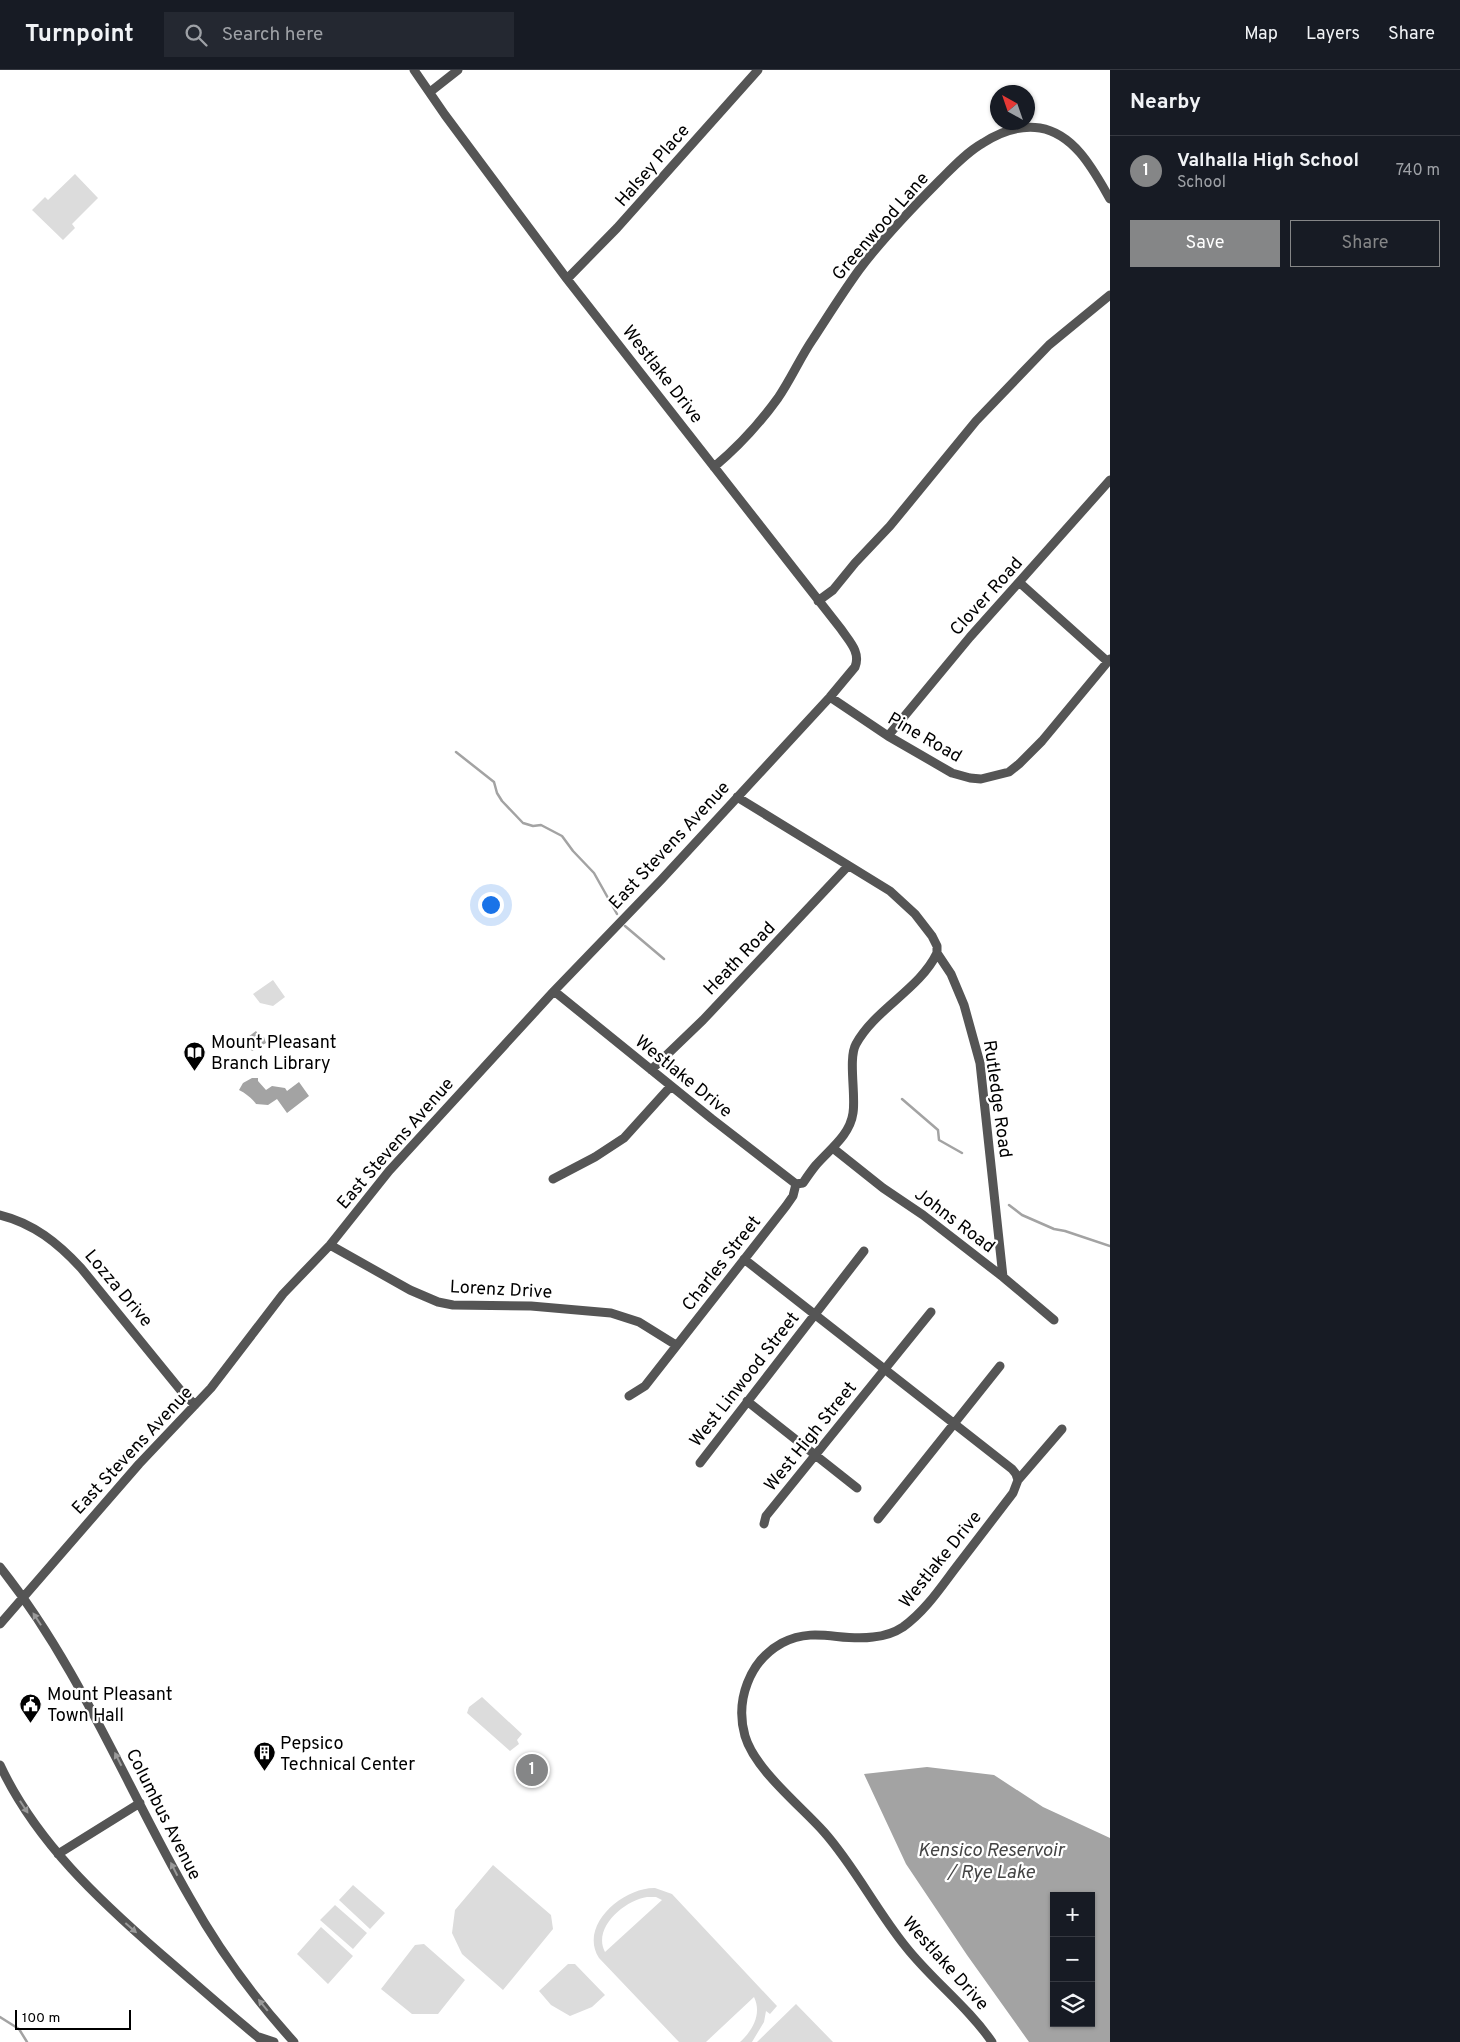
<!DOCTYPE html>
<html lang="en">
<head>
<meta charset="utf-8">
<style>
	:root { --surface:#171b24; --page:#242831; --text:#f1f3f6; --muted:#9ea1a6; --line:#363941; --accent:#858687 }
	body { margin:0; font-family:Overpass,sans-serif; background:var(--page); color:var(--text) }
	.controls { position:absolute; right:15px; bottom:15px; display:grid; overflow:hidden; border-radius:0px; box-shadow:0 1px 4px #0004 }
	.controls button { width:45px; height:45px; display:grid; place-items:center; padding:0; border:0; border-bottom:1px solid var(--line); background:var(--surface); color:var(--text); font:25px sans-serif }
	.compass { position:absolute; left:990px; top:15px; width:45px; height:45px; border-radius:50%; background:var(--surface); box-shadow:0 1px 4px #0004; rotate:320deg }
	.scale { position:absolute; left:15px; bottom:12px; width:116px; box-sizing:border-box; padding-left:5px; border:2px solid #000; border-top:0; font-size:14px; line-height:18px; white-space:nowrap; color:#000; -webkit-text-stroke:4px #fff; paint-order:stroke }
	.you { position:absolute; left:490px; top:834px; width:18px; height:18px; margin:-12px; border:4px solid #fff; border-radius:50%; background:#1a73e8; box-shadow:0 0 0 8px #1a73e833 }
	.badge { display:grid; place-items:center; width:32px; height:32px; border-radius:50%; background:var(--accent); color:#fff; font-size:16px; font-weight:700 }
	.pin { position:absolute; translate:-50% -50%; border:2px solid #fff; box-shadow:0 1px 5px #0006 }
	.list { margin:0; padding:0; list-style:none }
	h2 { display:flex; justify-content:space-between; align-items:center; height:65px; margin:0; padding:0 20px; font-size:21px }
	h2 small { font-size:16px; font-weight:400; color:var(--muted) }
	.list li { display:grid; grid-template-columns:32px 1fr auto; gap:15px; align-items:center; box-sizing:border-box; height:70px; padding:0 20px; border-top:1px solid var(--line) }
	.list b { display:block; font-size:19px; white-space:nowrap }
	.list p { margin:0; font-size:16px; white-space:nowrap; color:var(--muted) }
	.list em { font-size:16px; font-style:normal; color:var(--muted) }
	.actions { display:flex; gap:10px; padding:15px 20px }
	.actions a { flex:1; padding:11px 0; border:1px solid var(--accent); border-radius:0px; text-align:center; font-size:18px; color:var(--accent) }
	.actions .main { background:var(--accent); color:#fff }
	.icon { flex:none; width:28px; height:28px; fill:none; stroke:currentColor; stroke-width:2; stroke-linecap:round; stroke-linejoin:round }
	.map { position:relative; flex:none; width:1110px; height:1972px; overflow:hidden }
	header { display:flex; align-items:center; gap:30px; box-sizing:border-box; height:70px; padding:0 25px; background:var(--surface); border-bottom:1px solid var(--line) }
	header strong { font-size:24px }
	nav { display:flex; gap:28px; margin-inline-start:auto; font-size:18px }
	.search { width:350px; height:45px; background:var(--page); display:flex; align-items:center; gap:12px; box-sizing:border-box; padding:0 18px; border-radius:0px; color:var(--muted); font-size:19px }
	main { display:flex }
	aside { flex:1; background:var(--surface) }
	.map>svg:first-child { display:block }
	.green { fill:#dcdcdc; fill-rule:evenodd }
	.water { fill:#a3a3a3; fill-rule:evenodd }
	.lines { fill:none; stroke-linecap:round; stroke-linejoin:round }
	.stream { stroke:#a3a3a3; stroke-width:2.5 }
	.minor { stroke:#555; stroke-width:9 }
	.oneway { fill:#999 }
	.labels { text-anchor:middle; stroke-width:4.5; stroke-linejoin:round; paint-order:stroke }
	.street-label { font-size:18px; fill:#000; stroke:#fff }
	.poi-label { font-size:18px; fill:#000; stroke:#fff; text-anchor:start }
	.water-label { font-size:19px; font-style:italic; fill:#444; stroke:#fff }
</style>
</head>
<body>
<header>
<strong>Turnpoint</strong>
<div class="search"><svg class="icon" aria-label="search" viewBox="0 0 24 24"><circle cx="10" cy="10" r="6"/><path d="M15 15l6 6"/></svg>Search here</div>
<nav><a>Map</a><a>Layers</a><a>Share</a></nav>
</header>
<main>
<div class="map">
<svg width="1110" height="1972" viewBox="0 0 1110 1972">
	<rect width="100%" height="100%" fill="#fff"/>
	<path class="green" d="M75,104L98,128L72,154L75,158L63,170L32,140L45,127L48,130Z
		M273,910L285,927L273,936L260,933L253,924Z
		M482,1627L522,1664L517,1670L519,1674L510,1681L467,1643L469,1637Z
		M493,1795L551,1845L553,1859L503,1920L462,1884L452,1863L455,1840Z
		M353,1815L385,1843L370,1859L339,1830Z
		M655,1818L672,1824L777,1936L770,1944L766,1941L764,1952L752,1972H740C753,1960 762,1944 754,1927L706,1972H679L599,1888C578,1855 624,1817 655,1818ZM647,1827H656L662,1830L605,1882C592,1858 625,1830 647,1827Z
		M335,1835L367,1863L353,1879L320,1850Z
		M321,1857L353,1886L328,1914L297,1884Z
		M424,1874L465,1910L438,1944H412L381,1919L415,1875Z
		M568,1894H575L605,1925L592,1937L570,1946L551,1935L539,1921Z
		M796,1934L833,1972H757Z"/>
	<path class="water" d="M256,961L260,967H264L266,973L252,981L248,976L252,972L248,967Z
		M252,1008H258V1011L266,1020L272,1016L285,1018L287,1021L299,1012L309,1026L287,1043L277,1029L268,1035L256,1034C252,1028 245,1023 239,1020L243,1013Z
		M927,1697L994,1705L1043,1737L1110,1768V1972H1029L967,1885L906,1794L864,1704ZM1054,1826H1091V1953H1054Z"/>
	<g class="lines">
		<path class="stream" d="M456,682L494,712L497,723L502,731L523,753L533,756L541,755L562,766L573,781L594,803L617,844
			M625,856L664,889
			M902,1029L938,1060L939,1070L962,1083
			M1009,1135L1022,1145L1054,1159L1065,1161L1110,1176
			M0,1947L19,1959L27,1972"/>
		<path class="minor" d="M430,22L458,0
			M567,209L617,158L758,0
			M714,397C738,377 760,353 778,328C791,309 800,288 813,269C828,246 843,222 859,200C883,168 912,138 940,110C953,97 967,82 983,73C1000,62 1020,55 1040,58C1075,64 1094,101 1110,129
			M1020,513L1108,592
			M818,531L833,520L855,493L890,456L976,351L1049,275L1110,225
			M830,627L888,666L952,703L970,708L981,709L1009,702L1019,694L1042,671L1110,589
			M888,666L970,567L1110,410
			M737,727L890,821L915,844L932,866L937,876V883L951,904L964,935L980,993L1003,1207
			M554,921L712,1049L796,1114
			M651,1000L703,950L848,796
			M834,1079L883,1118L923,1145L1003,1207L1054,1250
			M553,1109L595,1087L624,1068L671,1016
			M0,1145C33,1153 58,1173 81,1198L182,1322L195,1335
			M330,1175L410,1220L438,1232L453,1235L531,1236L611,1243L639,1252L676,1275
			M744,1189L1012,1399L1016,1404L1018,1410L1013,1423C993,1449 974,1474 954,1500C939,1520 924,1542 903,1557C894,1563 884,1566 873,1567C840,1572 815,1556 782,1573C749,1591 735,1631 745,1666C755,1700 801,1736 824,1762C855,1797 876,1840 906,1877C932,1910 968,1937 992,1972
			M629,1326L645,1316L786,1136L793,1126L796,1114L803,1113C807,1107 811,1101 816,1095C830,1079 850,1065 853,1043C856,1025 848,988 856,974C875,939 920,919 937,883
			M747,1331L857,1418
			M700,1393L864,1181
			M1018,1410L1062,1359
			M878,1449L1000,1296
			M764,1454L766,1446L931,1242
			M0,1497C81,1599 126,1717 190,1828C219,1880 254,1928 294,1972
			M0,1554L139,1394L211,1318L283,1224L330,1175L389,1101L554,921L661,810L830,627L855,597C861,582 849,571 841,559L567,209L445,45L414,0
			M0,1695C36,1772 99,1830 162,1885C196,1914 229,1944 264,1972
			M58,1784L140,1733
			M259,1967L274,1972"/>
	</g>
	<defs><path id="oneway-solid" d="M-6-.8H1V-3.2L6.5 0L1 3.2V.8H-6Z" transform="scale(1.25)"/></defs>
	<g class="oneway">
		<use href="#oneway-solid" transform="translate(37 1549) rotate(-123)"/>
		<use href="#oneway-solid" transform="translate(118 1689) rotate(-117)"/>
		<use href="#oneway-solid" transform="translate(24 1737) rotate(57)"/>
		<use href="#oneway-solid" transform="translate(174 1799) rotate(-117)"/>
		<use href="#oneway-solid" transform="translate(131 1858) rotate(41)"/>
		<use href="#oneway-solid" transform="translate(263 1935) rotate(-129)"/>
	</g>
	<defs>
		<symbol id="library-pin" viewBox="-11 -11 22 30"><path d="M0 17L-7.5 6A9.5 9.5 0 1 1 7.5 6Z" fill="#000" stroke="#fff"/><path d="M-6-4Q-3-5.5-.7-3.5V5Q-3 3-6 4ZM6-4Q3-5.5 .7-3.5V5Q3 3 6 4Z" fill="#fff"/></symbol>
		<symbol id="civic-pin" viewBox="-11 -11 22 30"><path d="M0 17L-7.5 6A9.5 9.5 0 1 1 7.5 6Z" fill="#000" stroke="#fff"/><path d="M-.6-6.5H3V-4.5H.6V-3L4-1V1h2V6H-6V1h2V-1L-.6-3ZM-1.2 2.5V6h2.4V2.5Z" fill="#fff"/></symbol>
		<symbol id="building-pin" viewBox="-11 -11 22 30"><path d="M0 17L-7.5 6A9.5 9.5 0 1 1 7.5 6Z" fill="#000" stroke="#fff"/><path d="M-4-6H4V6H1V3H-1V6H-4ZM-2.5-4.3h1.7v1.8h-1.7ZM.8-4.3h1.7v1.8H.8ZM-2.5-1h1.7V.8h-1.7ZM.8-1h1.7V.8H.8Z" fill="#fff"/></symbol>
	</defs>
	<g fill-rule="evenodd">
		<use href="#library-pin" x="182" y="970" width="25" height="34"/>
		<use href="#civic-pin" x="18" y="1622" width="25" height="34"/>
		<use href="#building-pin" x="252" y="1670" width="25" height="34"/>
	</g>
	<g class="labels">
		<g class="street-label">
			<text transform="translate(652 95) rotate(-49)" y="6">Halsey Place</text>
			<text transform="translate(880 156) rotate(-49)" y="6">Greenwood Lane</text>
			<text transform="translate(663 304) rotate(52)" y="6">Westlake Drive</text>
			<text transform="translate(986 526) rotate(-48)" y="6">Clover Road</text>
			<text transform="translate(925 667) rotate(30)" y="6">Pine Road</text>
			<text transform="translate(669 775) rotate(-47)" y="6">East Stevens Avenue</text>
			<text transform="translate(739 888) rotate(-46)" y="6">Heath Road</text>
			<text transform="translate(684 1006) rotate(39)" y="6">Westlake Drive</text>
			<text transform="translate(998 1029) rotate(82)" y="6">Rutledge Road</text>
			<text transform="translate(395 1073) rotate(-49)" y="6">East Stevens Avenue</text>
			<text transform="translate(955 1150) rotate(37)" y="6">Johns Road</text>
			<text transform="translate(721 1193) rotate(-52)" y="6">Charles Street</text>
			<text transform="translate(119 1218) rotate(50)" y="6">Lozza Drive</text>
			<text transform="translate(501 1219) rotate(3)" y="6">Lorenz Drive</text>
			<text transform="translate(744 1309) rotate(-52)" y="6">West Linwood Street</text>
			<text transform="translate(810 1366) rotate(-51)" y="6">West High Street</text>
			<text transform="translate(132 1380) rotate(-47)" y="6">East Stevens Avenue</text>
			<text transform="translate(940 1489) rotate(-51)" y="6">Westlake Drive</text>
			<text transform="translate(164 1744) rotate(63)" y="6">Columbus Avenue</text>
			<text transform="translate(946 1893) rotate(48)" y="6">Westlake Drive</text>
		</g>
		<g class="poi-label">
			<text x="211" y="978">Mount Pleasant<tspan x="211" dy="21">Branch Library</tspan></text>
			<text x="47" y="1630">Mount Pleasant<tspan x="47" dy="21">Town Hall</tspan></text>
			<text x="280" y="1679">Pepsico<tspan x="280" dy="21">Technical Center</tspan></text>
		</g>
		<g class="water-label">
			<text x="991" y="1786">Kensico Reservoir<tspan x="991" dy="22">/ Rye Lake</tspan></text>
		</g>
	</g>
</svg>
<div class="controls">
<button>+</button>
<button>−</button>
<button><svg class="icon" aria-label="layers" viewBox="0 0 24 24"><path d="M12 4l9 5-9 5-9-5zM3 14l9 5 9-5"/></svg></button>
</div>
<svg class="compass" viewBox="-18 -18 36 36"><path d="M0-13l5 13h-10z" fill="#e53935"/><path d="M0 13l5-13h-10z" fill="#9ea1a6"/></svg>
<div class="scale">100 m</div>
<div class="you"></div>
<div class="pin badge" style="left:532px;top:1700px">1</div>
</div>
<aside>
<h2>Nearby<small></small></h2>
<ul class="list">
<li><span class="badge">1</span><div><b>Valhalla High School</b><p>School</p></div><em>740 m</em></li>
</ul>
<div class="actions"><a class="main">Save</a><a>Share</a></div>
</aside>
</main>
</body>
</html>
